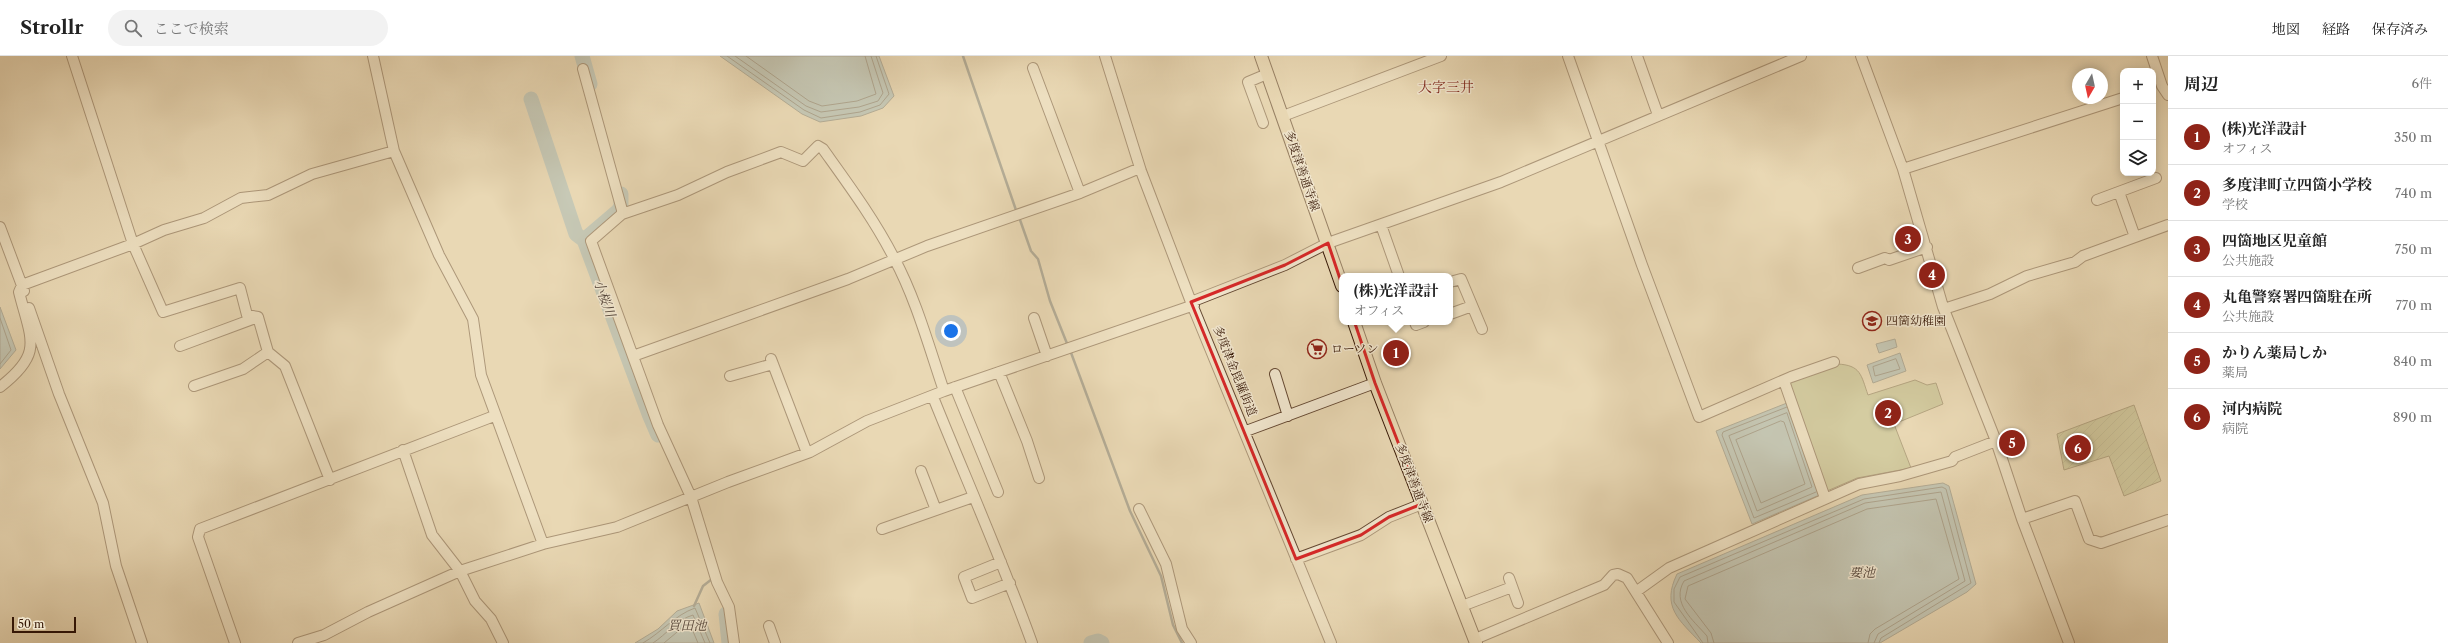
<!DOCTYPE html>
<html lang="ja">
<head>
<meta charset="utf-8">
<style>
	:root { --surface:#fff; --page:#f2f2f2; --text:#222; --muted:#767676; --line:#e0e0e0; --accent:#8f2418 }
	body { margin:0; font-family:"Libre Caslon Text","Noto Serif JP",serif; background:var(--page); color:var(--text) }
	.controls { position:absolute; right:12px; top:12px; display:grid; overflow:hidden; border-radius:8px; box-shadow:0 2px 10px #0003 }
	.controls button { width:36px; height:36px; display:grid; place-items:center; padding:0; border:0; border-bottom:1px solid var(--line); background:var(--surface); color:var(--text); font:20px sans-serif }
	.compass { position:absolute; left:2072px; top:12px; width:36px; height:36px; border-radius:50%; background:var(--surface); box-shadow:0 2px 10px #0003; rotate:189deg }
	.scale { position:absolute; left:12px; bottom:10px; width:64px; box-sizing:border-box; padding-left:4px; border:2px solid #371806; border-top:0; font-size:11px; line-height:14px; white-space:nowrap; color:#371806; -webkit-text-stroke:3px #f1e6ce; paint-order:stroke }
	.you { position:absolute; left:951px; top:275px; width:14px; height:14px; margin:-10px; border:3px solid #fff; border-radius:50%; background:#1a73e8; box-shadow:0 0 0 6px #1a73e833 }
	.badge { display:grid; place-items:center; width:26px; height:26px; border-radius:50%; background:var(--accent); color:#fff; font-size:13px; font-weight:700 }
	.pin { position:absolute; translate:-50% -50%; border:2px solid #fff; box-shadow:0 1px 4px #0006 }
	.popup { position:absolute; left:1339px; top:217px; width:114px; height:52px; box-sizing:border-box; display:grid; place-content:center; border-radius:8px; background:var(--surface); filter:drop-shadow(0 1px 3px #0005); font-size:13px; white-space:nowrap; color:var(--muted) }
	.popup b { font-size:15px; color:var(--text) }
	.popup::after { content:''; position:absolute; left:50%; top:100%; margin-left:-8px; border:8px solid transparent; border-top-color:var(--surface) }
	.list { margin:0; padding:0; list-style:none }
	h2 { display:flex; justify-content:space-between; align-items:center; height:52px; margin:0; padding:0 16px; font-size:17px }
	h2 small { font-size:13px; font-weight:400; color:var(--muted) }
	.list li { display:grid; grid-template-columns:26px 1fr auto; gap:12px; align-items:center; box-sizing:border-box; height:56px; padding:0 16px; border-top:1px solid var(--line) }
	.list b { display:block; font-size:15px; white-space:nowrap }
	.list p { margin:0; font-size:13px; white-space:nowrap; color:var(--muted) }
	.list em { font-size:13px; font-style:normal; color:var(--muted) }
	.icon { flex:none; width:22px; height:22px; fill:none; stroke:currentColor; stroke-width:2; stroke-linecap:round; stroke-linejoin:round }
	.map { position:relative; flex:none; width:2168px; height:587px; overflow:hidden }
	header { display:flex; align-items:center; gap:24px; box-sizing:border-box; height:56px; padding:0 20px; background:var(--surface); border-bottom:1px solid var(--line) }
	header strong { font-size:19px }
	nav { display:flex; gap:22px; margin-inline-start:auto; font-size:14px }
	.search { width:280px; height:36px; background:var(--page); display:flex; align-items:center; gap:10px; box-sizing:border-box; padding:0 14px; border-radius:22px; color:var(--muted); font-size:15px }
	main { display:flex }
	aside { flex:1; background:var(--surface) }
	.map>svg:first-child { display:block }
	.garden { fill:url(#garden-furrows); stroke:#796a48 }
	.pitch { fill:#bbbd8a; stroke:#796a48 }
	.water { fill:#9db6b9; stroke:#747771 }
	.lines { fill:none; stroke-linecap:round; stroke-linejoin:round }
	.shore { stroke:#6a6760; stroke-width:1 }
	.stream { stroke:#747771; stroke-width:2.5 }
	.river { stroke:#9db6b9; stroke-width:15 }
	.minor-casing { stroke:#644832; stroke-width:12 }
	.major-casing { stroke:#371806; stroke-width:14 }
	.minor { stroke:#f1e6ce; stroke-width:10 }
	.major { stroke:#e9d8b4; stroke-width:12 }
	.marked { fill:none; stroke:#d62828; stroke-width:3; stroke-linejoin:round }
	.labels { text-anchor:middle; stroke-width:3; stroke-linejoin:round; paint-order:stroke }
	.street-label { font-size:12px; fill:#371806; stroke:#f1e6ce }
	.poi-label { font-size:12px; fill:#371806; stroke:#f1e6ce; text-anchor:start }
	.water-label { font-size:13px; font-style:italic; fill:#56473c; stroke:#f1e6ce }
	.quarter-label { font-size:14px; fill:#7a1f14; stroke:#f1e6ce }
</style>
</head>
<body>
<header>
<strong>Strollr</strong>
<div class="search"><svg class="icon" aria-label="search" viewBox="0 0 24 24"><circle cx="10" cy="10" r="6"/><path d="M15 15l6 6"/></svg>ここで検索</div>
<nav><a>地図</a><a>経路</a><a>保存済み</a></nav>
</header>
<main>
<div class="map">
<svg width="2168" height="587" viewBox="0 0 2168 587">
	<defs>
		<pattern id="garden-furrows" width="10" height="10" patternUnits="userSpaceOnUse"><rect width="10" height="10" fill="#bbbd8a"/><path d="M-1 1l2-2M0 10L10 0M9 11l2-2" fill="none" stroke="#a1a276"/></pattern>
	</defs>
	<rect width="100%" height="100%" fill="#e9d8b4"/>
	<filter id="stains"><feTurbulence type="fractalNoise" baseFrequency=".005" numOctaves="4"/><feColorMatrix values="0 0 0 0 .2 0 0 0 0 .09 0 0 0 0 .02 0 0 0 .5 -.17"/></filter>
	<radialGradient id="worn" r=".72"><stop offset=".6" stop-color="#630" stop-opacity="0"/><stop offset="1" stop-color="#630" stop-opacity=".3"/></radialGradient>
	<path class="garden" d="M2134,349L2161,425L2124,440L2109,400L2064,414L2057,378Z"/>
	<path class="pitch" d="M1837,308C1861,309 1861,319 1868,339L1915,324L1927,329L1936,327L1943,348L1894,368L1911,412L1857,422L1827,435L1789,331L1793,323Z"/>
	<path class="water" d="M720,0H879L894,40L883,52L861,60L820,66L802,58Z
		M0,251L16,294L0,313Z
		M1895,283L1897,291L1879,297L1876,288Z
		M1900,297L1906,315L1873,327L1867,309Z
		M1792,345L1824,437L1752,468L1716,375Z
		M1943,427L1949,430L1976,528L1967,536L1880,587H1701C1679,564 1661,551 1677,518L1862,439Z
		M699,547L714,587H635L658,573L677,555Z"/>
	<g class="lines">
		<path class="shore" d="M727,0L804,54L821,62L860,56L880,49L889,38L876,0
			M735,0L806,50L821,56L859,51L878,45L883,37L871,0
			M746,0L809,45L822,50L857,45L876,38L865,0
			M0,262L11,294L0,308
			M1896,303L1900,313L1875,320L1873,311Z
			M1787,351L1723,376L1722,379L1754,462L1816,436
			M1787,357L1812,431L1757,455L1729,380Z
			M1781,365L1784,366L1805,428L1761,447L1736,384Z
			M643,587C662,576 675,559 695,552L710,587
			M653,587C667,578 676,564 693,559L705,587
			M664,587L689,566L698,587
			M1703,587L1674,546V533L1680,521L1864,443L1942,431L1946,433L1971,527L1881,582L1879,587
			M1708,587L1707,580C1693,564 1671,547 1684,525L1865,447L1941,436L1965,525L1878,578L1874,587
			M1714,587L1711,577L1685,543L1688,530L1867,453L1936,443L1959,523L1875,573L1870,578L1868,587"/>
		<path class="stream" d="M963,0L1017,157
			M1019,161L1031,195L1038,203L1050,245L1068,290
			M1070,294L1130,455L1161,520L1173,569L1182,587
			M694,550L703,530L712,523"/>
		<path class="river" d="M582,0L590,28
			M531,43L576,178L584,184L649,358L658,379
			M584,184L618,155L621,150V138
			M726,558L729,587
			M1091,587L1098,585L1102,587"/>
		<defs>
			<path id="minor" d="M72,0L133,188L163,256L240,232L247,259L258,261L268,296L285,310L330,424
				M373,0L394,95L439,199L473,263L481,319L543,488
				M1105,0L1141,115L1191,246L1331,587
				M1568,0L1642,209L1699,361L1791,321L1834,306
				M1637,0L1658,59
				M1861,0L1903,113L1943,251L1996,385L2022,463L2069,587
				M2152,0L2162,30L2168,39
				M1033,12L1080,137
				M583,13L622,154V158L591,185L658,369L691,441L717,526L729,551L734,587
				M1283,60L1441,0
				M1263,67L1248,26L1267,18
				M1903,113L2123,42
				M2119,136L2135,181
				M2097,144L2156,122
				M622,158L678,139L727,116L781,96L803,105L818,90L823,93C848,128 874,163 894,202C916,243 929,291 944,335
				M1381,169L1399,220
				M0,171L24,235
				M1858,212L1885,202L1889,204L1927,191
				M1450,226L1461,223L1482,273
				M1191,246L1285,209L1328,187L1501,126L1801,0
				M29,252L59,338L103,447L116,510L142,587
				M1944,253L1990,238L2027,220L2075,206L2083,200L2168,169
				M1450,258L1472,250
				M1034,262L1047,300
				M1415,266L1416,269L1424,266
				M180,290L258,261
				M633,300L848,223L927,190L1080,137L1140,112
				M771,303L807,397
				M999,316L1027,385L1039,422
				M1275,318L1288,360
				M730,320L773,308
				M1784,325L1825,442
				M194,330L243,313L268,296
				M0,331C44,297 31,284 19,236L22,229L133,188L164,174L204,162L241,142L268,139L312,118L394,95
				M955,331L998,436
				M933,341C966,423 1002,504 1032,587
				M1246,375L1375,327
				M403,394L432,479L460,515L475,545L491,563L503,587
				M921,415L936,454
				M1139,453L1166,508L1182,573L1191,587
				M2022,463L2075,445L2089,483L2101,487L2168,464
				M882,473L973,441
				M1296,503L1361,479L1389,461L1422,448
				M1001,506L964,521L972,542L1010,527
				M1509,522L1518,547
				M1637,535L1669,512L1859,428L1900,420L1952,405L1955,401L1996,385
				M1462,550L1512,531
				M769,570L775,587
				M1475,583L1604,529L1613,519L1618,518L1627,522L1668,587
				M235,587L198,481L200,473L494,360
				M298,587L324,579L368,556L460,515L543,488L617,471L728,426L810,396L867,365L944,335L1194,249"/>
			<path id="major" d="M1261,0L1342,230
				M1354,266L1375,327L1476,587"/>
		</defs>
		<use href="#minor" class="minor-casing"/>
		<use href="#major" class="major-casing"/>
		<use href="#minor" class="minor"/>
		<use href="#major" class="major"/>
	</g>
	<path d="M0 0H2168V587H0ZM1328,187L1375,327L1422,448L1389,461L1361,479L1296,503L1191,246L1285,209Z" fill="#e9d8b4" fill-opacity=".55" fill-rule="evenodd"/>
	<path class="marked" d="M1328,187L1375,327L1422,448L1389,461L1361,479L1296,503L1191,246L1285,209Z"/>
	<defs>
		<symbol id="school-ring" viewBox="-11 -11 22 22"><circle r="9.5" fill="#f1e6ce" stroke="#8f2418" stroke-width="1.5"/><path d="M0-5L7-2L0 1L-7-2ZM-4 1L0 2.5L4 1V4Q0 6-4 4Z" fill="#8f2418"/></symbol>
		<symbol id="supermarket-ring" viewBox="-11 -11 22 22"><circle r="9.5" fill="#f1e6ce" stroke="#8f2418" stroke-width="1.5"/><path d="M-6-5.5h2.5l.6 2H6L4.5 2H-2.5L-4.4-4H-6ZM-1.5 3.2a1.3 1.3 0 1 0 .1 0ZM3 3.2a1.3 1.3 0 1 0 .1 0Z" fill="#8f2418"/></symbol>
	</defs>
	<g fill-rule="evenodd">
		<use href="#school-ring" x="1861" y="254" width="22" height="22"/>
		<use href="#supermarket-ring" x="1306" y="282" width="22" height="22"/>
	</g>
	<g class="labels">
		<g class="street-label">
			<text transform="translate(1302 115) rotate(71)" y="4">多度津善通寺線</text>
			<text transform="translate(1235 315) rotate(68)" y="4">多度津金毘羅街道</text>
			<text transform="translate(1414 427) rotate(69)" y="4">多度津善通寺線</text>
		</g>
		<g class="poi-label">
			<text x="1886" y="269">四箇幼稚園</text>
			<text x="1331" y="297">ローソン</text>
		</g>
		<g class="water-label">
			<text transform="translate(605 242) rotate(70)" y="5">小桜川</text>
			<text x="1862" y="521">要池</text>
			<text x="687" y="574">買田池</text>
		</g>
		<g class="quarter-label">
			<text x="1446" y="36">大字三井</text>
		</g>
	</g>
	<rect width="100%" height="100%" filter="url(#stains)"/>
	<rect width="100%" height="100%" fill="url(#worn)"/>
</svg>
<div class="controls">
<button>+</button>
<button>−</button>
<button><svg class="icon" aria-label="layers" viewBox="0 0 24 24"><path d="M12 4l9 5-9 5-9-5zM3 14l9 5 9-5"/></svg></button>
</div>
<svg class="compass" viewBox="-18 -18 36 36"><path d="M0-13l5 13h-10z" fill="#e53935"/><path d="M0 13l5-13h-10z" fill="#767676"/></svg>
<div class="scale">50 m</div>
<div class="you"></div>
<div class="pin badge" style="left:1396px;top:297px">1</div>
<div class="popup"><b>(株)光洋設計</b>オフィス</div>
<div class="pin badge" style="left:1888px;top:357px">2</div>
<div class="pin badge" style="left:1908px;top:183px">3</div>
<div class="pin badge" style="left:1932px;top:219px">4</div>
<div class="pin badge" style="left:2012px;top:387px">5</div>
<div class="pin badge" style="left:2078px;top:392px">6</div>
</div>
<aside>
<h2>周辺<small>6件</small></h2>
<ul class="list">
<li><span class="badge">1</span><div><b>(株)光洋設計</b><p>オフィス</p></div><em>350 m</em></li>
<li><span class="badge">2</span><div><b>多度津町立四箇小学校</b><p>学校</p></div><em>740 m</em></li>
<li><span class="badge">3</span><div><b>四箇地区児童館</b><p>公共施設</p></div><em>750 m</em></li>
<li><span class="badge">4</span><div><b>丸亀警察署四箇駐在所</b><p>公共施設</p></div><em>770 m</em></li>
<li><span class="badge">5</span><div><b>かりん薬局しか</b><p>薬局</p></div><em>840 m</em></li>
<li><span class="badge">6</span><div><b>河内病院</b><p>病院</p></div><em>890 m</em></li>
</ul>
</aside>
</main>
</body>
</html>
